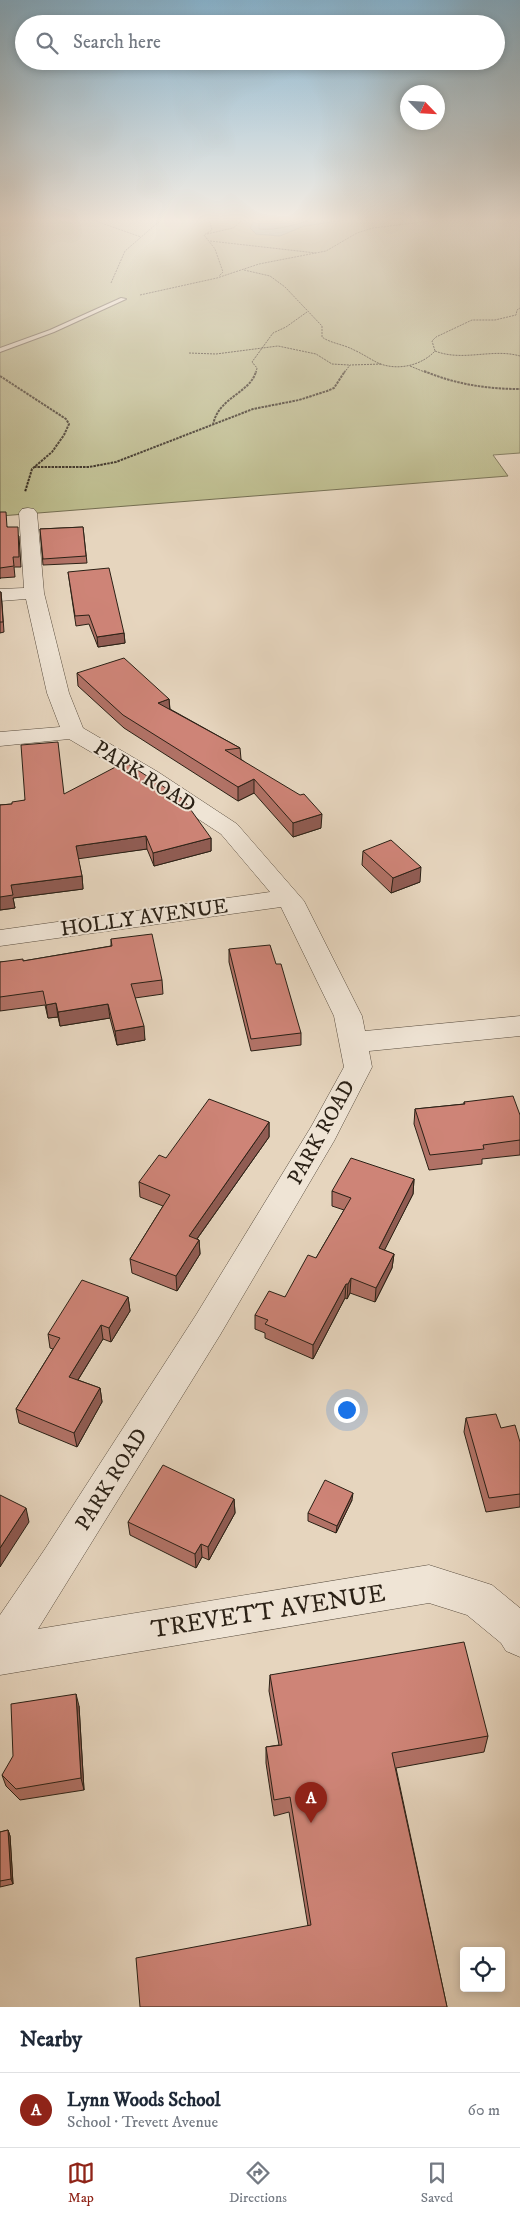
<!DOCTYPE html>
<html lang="en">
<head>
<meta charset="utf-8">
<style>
	:root { --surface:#fff; --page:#f2f2f3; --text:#1f2937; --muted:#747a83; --line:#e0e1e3; --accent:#8f2418 }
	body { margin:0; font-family:"IM FELL DW Pica",serif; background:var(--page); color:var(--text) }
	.controls { position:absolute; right:15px; bottom:15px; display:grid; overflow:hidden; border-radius:5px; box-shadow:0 2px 8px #0003 }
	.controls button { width:45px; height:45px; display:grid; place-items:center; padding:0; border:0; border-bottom:1px solid var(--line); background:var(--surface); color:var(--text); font:25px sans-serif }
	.compass { position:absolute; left:400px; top:85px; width:45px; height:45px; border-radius:50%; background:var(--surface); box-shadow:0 2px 8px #0003; rotate:115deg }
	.you { position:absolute; left:346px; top:1409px; width:18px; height:18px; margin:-12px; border:4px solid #fff; border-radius:50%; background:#1a73e8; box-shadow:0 0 0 8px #1a73e833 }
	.badge { display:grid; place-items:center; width:32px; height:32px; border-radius:50%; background:var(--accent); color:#fff; font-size:16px; font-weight:700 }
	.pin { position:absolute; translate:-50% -41px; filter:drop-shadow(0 1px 2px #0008) }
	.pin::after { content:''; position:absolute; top:26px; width:18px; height:15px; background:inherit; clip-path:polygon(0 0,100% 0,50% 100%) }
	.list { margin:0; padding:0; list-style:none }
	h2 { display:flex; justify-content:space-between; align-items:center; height:65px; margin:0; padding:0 20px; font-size:21px }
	h2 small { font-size:16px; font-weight:400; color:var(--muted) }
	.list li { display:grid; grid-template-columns:32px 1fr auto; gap:15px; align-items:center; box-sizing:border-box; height:75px; padding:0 20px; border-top:1px solid var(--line) }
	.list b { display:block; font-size:19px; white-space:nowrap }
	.list p { margin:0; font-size:16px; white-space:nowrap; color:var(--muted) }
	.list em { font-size:16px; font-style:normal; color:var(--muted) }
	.icon { flex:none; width:28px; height:28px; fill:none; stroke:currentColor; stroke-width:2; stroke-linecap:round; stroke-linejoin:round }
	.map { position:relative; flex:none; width:520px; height:2007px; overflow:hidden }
	.search { position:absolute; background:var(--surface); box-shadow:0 2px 8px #0003; left:15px; right:15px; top:15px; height:55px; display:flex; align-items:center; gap:12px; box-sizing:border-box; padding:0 18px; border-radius:28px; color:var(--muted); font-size:19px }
	.sheet { height:140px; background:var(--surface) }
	nav { display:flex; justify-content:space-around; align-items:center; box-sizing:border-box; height:70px; border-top:1px solid var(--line); background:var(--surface); font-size:14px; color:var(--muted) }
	nav a { display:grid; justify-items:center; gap:2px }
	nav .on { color:var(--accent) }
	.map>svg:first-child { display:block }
	.green { fill:#bcbb8c; stroke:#746e51 }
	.water { fill:#96b8b4; stroke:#6b7c75 }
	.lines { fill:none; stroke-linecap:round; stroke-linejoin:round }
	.shore { stroke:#606c65; stroke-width:1 }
	.service-casing { stroke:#5a4e40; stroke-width:2 }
	.minor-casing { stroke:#5a4e40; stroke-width:1 }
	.path-far1 { stroke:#2b2116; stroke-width:1; stroke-dasharray:2 1; stroke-linecap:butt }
	.path { stroke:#2b2116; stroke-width:2; stroke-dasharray:2.5 1; stroke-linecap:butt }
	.service { fill:#efe4d5; fill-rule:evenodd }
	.minor { fill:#efe4d5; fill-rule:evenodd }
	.wall { fill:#b17266; stroke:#2b2116 }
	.shaded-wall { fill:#905c53; stroke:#2b2116 }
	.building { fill:#ce8477; stroke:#2b2116 }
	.labels { text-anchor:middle; stroke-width:4; stroke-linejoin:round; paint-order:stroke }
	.street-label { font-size:21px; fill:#2b2116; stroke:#efe4d5 }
	.near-street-label { font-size:25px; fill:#2b2116; stroke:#efe4d5 }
</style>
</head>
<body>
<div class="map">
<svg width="520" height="2007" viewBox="0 0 520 2007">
	<rect width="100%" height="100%" fill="#e6d5be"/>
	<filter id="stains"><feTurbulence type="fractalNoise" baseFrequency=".004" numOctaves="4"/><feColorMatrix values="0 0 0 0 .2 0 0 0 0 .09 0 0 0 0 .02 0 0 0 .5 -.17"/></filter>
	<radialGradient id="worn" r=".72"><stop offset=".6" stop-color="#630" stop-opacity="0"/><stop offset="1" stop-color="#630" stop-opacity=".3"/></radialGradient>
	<path class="green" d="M0,219H520V453L493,455L508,476L0,516Z"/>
	<path class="water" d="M255,219H353L304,226L280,236L256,234L250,228Z"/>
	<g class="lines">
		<path class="shore" d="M259,219V229C279,231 297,223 317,219"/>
		<defs>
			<path id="service" d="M121,298L126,299L54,332L0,352V348L50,330Z"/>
			<path id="minor" d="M28,508L34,509L37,513L44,593L69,693L83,728L158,772L237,824L304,901L362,1016L365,1031L520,1016V1036L369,1051L372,1067L334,1141L220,1335L38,1629L429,1565L492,1585L520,1608V1657L506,1651L501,1643L467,1615L429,1603L0,1675V1615L45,1549L196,1315L311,1127L344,1067L334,1016L281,907L0,946V930L270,892L221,834L142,782L69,739L0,746V732L60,727L47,693L26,599L0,601V589L24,588L19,513L22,509Z"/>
		</defs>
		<use href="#service" class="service-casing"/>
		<use href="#minor" class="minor-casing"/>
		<path class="path-far1" d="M90,219L141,237
			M209,219L212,230L204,235L215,249L223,272L219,276
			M207,234L233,228L244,219
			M210,241L316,253
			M244,270L270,276L285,287L322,326V337L325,339C335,344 345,345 354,350C363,354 370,359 378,363C397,371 421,366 435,351L432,341L436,337L472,320H495L516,315L517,310L520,308
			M111,283L125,251L162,219
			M140,295L217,278L259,264L326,251L357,233L373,228L447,219
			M435,351C463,362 492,348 520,356
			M189,353L216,354L278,346L316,354L332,364L349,365
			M410,366L427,373
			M256,373L257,368L252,362L273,333L286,327L307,312
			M344,373L350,365L382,364"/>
		<path class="path" d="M424,371C455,384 486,389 520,389
			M0,376L66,419L69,424L64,435L52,452L32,469L25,492
			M213,425C218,397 251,393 256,371
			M34,467H89L116,462L253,409L299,400L327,391L334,388L345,371"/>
		<use href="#service" class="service"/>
		<use href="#minor" class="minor"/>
	</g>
	<path class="wall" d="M0,512L7,527L19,536L21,567H14L15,577L0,578V579Z
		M83,527L87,563L43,565L40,529Z
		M68,572L124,633L125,643L98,647L89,624L76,626Z
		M0,592H1L2,603L4,632L0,633Z
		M77,673L169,699L170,709L240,748L241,759L321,828L293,837L254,793L238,801L124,728L78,686Z
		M64,794L211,838V851L154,866L147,849L78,858L82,876L83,889L13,898L15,908L0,910V805L12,804L25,800Z
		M363,851L420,882L391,893L362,865Z
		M111,939L162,980L163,994L135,998L145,1040L117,1045L110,1018L60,1026L58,1017L48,1018L45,1005L0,1011V962L23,961L111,946Z
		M229,949L301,1033V1045L251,1051L229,962Z
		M464,1102L520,1115V1155L482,1159V1164L429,1170L414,1124L415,1109L464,1104Z
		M269,1122V1137L197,1239L199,1240L200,1254L177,1291L132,1273L130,1259L163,1206L140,1197L139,1182L166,1158Z
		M414,1179L413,1194L384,1250L394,1254L392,1268L375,1302L350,1293L347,1299L345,1298L313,1359L265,1338V1333L255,1329V1315L285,1297L316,1258L344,1210L332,1206V1191Z
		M128,1297L130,1311L111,1342L103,1339L78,1380L100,1388L102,1402L77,1447L19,1423L16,1409L53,1349L50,1348L48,1334Z
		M466,1418L501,1428L520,1442V1507L486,1512L464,1432Z
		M234,1499L235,1513L209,1560L202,1557L196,1568L130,1535L128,1522Z
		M352,1500L336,1533L308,1521V1513Z
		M270,1675L488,1736L484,1752L396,1768L447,2007L308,1926L289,1812L274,1816L266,1763V1747L279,1745L269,1691Z
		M79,1706L84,1790L20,1800L6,1786L2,1775Z
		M8,1830L10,1836L13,1884L0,1887V1832Z"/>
	<path class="shaded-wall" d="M124,633L125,643L98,647L97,637Z
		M169,699L170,713L158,703Z
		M254,779V793L238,801V787Z
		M322,814L321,828L293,837V823Z
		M146,836L147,849L77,859L76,846Z
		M211,838V851L154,866L153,853Z
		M421,867L420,882L391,893L393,878Z
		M82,876L83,889L13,898L15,908L0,910V897L11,885Z
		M56,1003L58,1017L48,1018L46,1005Z
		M108,1004L110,1018L60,1026L58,1012Z
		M144,1026L145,1040L117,1045L115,1031Z
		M269,1122V1137L189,1250V1236Z
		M414,1179L413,1194L378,1263L379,1248Z
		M199,1240L200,1254L177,1291L176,1276Z
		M394,1254L392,1268L375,1302L376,1288Z
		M351,1278L350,1293L347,1299L348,1284Z
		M346,1284L345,1298L313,1359V1345Z
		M128,1297L130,1311L111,1342L109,1328Z
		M101,1325L103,1339L71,1391L69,1377Z
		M100,1388L102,1402L77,1447L74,1433Z
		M353,1493L352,1500L336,1533L337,1526Z
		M234,1499L235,1513L209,1560L208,1547Z
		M26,1508L29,1522L0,1567V1548Z
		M201,1544L202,1557L196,1568L195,1554Z
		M76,1694L79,1706L84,1790L81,1778Z
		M8,1830L10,1836L13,1884L11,1879Z"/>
	<path class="building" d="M0,512H6L7,527H18L19,557H13L14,566L0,568Z
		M83,527L86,556L43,559L40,529Z
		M109,568L124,633L97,637L89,615L75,616L68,572Z
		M0,592H1L3,622H0Z
		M124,658L169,699L158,703L240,748L225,750L300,795L304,794L322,814L293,823L254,779L238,787L123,715L77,673Z
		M58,742L64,794L125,762L183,799L211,838L153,853L146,836L76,846L82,876L11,885L13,895L0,897V805L12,804V802L25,800L21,745Z
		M391,840L421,867L393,878L363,851Z
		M152,934L162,980L131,984L144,1026L115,1031L108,1004L58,1012L56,1003L46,1005L43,991L0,997V962L23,959V961L112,946L111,939Z
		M270,945L276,964H281L301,1033L251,1039L229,949Z
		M513,1096L520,1115V1140L483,1145L484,1149L430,1155L415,1109L465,1104L464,1102Z
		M209,1099L269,1122L189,1236L199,1240L176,1276L130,1259L170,1195L139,1182L159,1155L166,1158Z
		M351,1158L414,1179L379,1248L394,1254L376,1288L351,1278L348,1284H346L313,1345L265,1324L268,1320L255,1315L269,1291L285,1297L308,1255L316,1258L351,1198L332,1191Z
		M82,1280L128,1297L109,1328L101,1325L69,1377L100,1388L74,1433L16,1409L60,1338L48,1334Z
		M496,1414L501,1428L515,1425L520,1442V1494L489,1498L466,1418Z
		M163,1465L234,1499L208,1547L201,1544L195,1554L128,1522Z
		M325,1480L353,1493L337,1526L308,1513Z
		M0,1495L26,1508L0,1548Z
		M464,1642L488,1736L392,1753L447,2007H140L136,1958L311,1925L290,1797L274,1800L266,1747L282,1745L270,1675Z
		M76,1694L81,1778L16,1789L2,1775L13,1756L11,1704Z
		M8,1830L11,1879L0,1881V1832Z"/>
	<linearGradient id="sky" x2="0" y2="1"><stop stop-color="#87b6d3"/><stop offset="0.44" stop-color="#f4ece2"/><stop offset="1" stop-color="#f4ece2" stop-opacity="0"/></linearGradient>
	<rect width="520" height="500" fill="url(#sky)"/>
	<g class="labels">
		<g class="street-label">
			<text transform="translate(145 776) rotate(32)" y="7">PARK ROAD</text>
			<text transform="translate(144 917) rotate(-8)" y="7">HOLLY AVENUE</text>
			<text transform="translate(321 1132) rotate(-61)" y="7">PARK ROAD</text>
			<text transform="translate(111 1479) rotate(-58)" y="7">PARK ROAD</text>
		</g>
		<g class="near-street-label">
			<text transform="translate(268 1610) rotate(-9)" y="9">TREVETT AVENUE</text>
		</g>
	</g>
	<rect width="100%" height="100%" filter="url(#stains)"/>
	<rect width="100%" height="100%" fill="url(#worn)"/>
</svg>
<div class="controls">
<button><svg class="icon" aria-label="locate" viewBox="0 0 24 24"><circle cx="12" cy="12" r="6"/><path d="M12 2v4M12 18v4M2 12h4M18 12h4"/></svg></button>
</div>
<svg class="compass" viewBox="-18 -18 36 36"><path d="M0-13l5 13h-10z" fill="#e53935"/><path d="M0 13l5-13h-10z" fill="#747a83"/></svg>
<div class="you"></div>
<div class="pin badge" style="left:311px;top:1823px">A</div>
<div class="search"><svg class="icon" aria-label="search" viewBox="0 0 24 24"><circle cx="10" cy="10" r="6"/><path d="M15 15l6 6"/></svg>Search here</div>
</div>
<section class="sheet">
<h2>Nearby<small></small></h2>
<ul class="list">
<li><span class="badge">A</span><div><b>Lynn Woods School</b><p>School · Trevett Avenue</p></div><em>60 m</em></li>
</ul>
</section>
<nav>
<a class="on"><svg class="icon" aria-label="map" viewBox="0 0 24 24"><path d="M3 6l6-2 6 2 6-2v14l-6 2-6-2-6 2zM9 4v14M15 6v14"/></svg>Map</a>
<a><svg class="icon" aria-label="directions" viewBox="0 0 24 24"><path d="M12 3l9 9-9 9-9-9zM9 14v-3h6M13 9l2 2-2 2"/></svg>Directions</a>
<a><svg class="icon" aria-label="saved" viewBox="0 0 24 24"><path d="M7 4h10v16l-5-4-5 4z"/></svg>Saved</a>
</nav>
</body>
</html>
